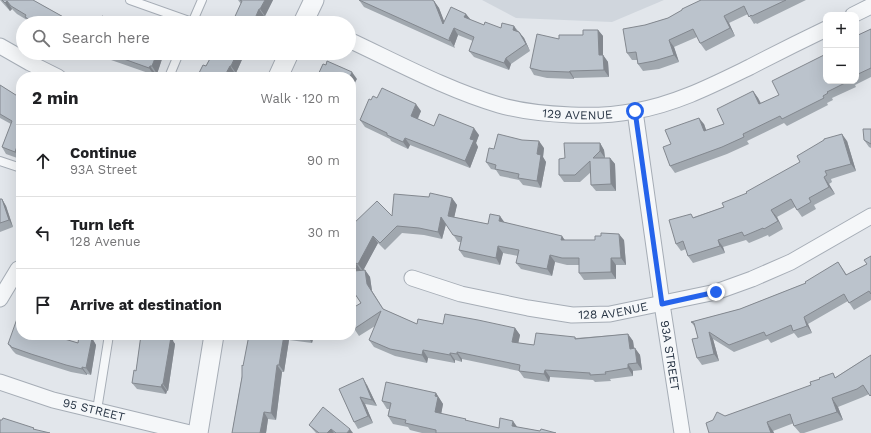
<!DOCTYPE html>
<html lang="en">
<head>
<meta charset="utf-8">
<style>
	:root { --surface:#fff; --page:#f2f2f2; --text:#202124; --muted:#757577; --line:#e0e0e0 }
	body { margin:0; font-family:"Work Sans",sans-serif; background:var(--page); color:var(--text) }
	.controls { position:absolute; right:12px; top:12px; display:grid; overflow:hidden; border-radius:8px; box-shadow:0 4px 16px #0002 }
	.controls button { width:36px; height:36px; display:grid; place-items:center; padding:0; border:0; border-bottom:1px solid var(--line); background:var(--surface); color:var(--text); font:20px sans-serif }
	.stop { position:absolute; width:12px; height:12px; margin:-9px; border:3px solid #2563eb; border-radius:50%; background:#fff }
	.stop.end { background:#2563eb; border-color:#fff; box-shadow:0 1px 4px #0008 }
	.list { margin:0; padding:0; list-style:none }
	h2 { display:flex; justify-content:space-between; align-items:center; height:52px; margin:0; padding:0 16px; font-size:17px }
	h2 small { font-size:13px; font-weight:400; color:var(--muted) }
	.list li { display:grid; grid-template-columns:26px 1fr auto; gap:12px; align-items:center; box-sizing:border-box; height:72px; padding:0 16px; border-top:1px solid var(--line) }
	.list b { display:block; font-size:15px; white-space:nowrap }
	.list p { margin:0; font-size:13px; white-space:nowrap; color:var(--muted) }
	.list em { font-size:13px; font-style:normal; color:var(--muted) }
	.icon { flex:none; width:22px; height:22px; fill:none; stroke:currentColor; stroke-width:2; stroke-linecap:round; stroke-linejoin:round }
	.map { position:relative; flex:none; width:871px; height:433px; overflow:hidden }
	.search { position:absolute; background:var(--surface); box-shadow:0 4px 16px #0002; left:16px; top:16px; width:340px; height:44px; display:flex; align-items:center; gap:10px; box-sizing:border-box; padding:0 14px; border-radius:22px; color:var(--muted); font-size:15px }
	.panel { position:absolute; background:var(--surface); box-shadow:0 4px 16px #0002; left:16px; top:72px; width:340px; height:268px; border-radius:16px }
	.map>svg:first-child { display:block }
	.built { fill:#d0d6dd }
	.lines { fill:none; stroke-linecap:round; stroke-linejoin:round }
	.service-casing { stroke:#a6adb6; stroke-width:10 }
	.minor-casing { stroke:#a6adb6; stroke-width:17 }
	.tertiary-casing { stroke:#a6adb6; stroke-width:21 }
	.service { stroke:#f5f7f9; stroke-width:8 }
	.minor { stroke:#f5f7f9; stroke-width:15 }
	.tertiary { stroke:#f5f7f9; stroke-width:19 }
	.wall { fill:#a1a8af }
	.shaded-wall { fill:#83888f }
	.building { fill:#bbc3cc; stroke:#83888f }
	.route { stroke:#2563eb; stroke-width:5 }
	.labels { text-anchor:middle; stroke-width:3; stroke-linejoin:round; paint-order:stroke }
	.street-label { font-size:12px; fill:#283545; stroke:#f2f5f8 }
</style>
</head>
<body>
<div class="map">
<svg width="871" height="433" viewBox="0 0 871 433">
	<rect width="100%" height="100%" fill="#e2e6eb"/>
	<path class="built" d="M482,0H664L612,22L516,18Z"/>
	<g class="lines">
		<defs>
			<path id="service" d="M130,0L192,22
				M192,23L202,0
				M169,77L179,53
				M0,161L21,168
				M97,410L109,335"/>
			<g id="minor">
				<path d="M853,15L871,6"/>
				<path id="s1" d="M349,40C398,63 448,90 499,105C523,112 547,114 571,115C592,116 614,115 635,111C676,104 713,85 750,67C775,54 801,41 826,29"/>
				<path d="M0,46L30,63L58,77"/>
				<path id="s2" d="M635,111L662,304L682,433"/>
				<path id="s3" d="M412,278L461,294L528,308L572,315L610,314L716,292L752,279L791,262L871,216"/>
				<path d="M0,299L18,269"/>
				<path id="s4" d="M0,382L53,400L190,433"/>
			</g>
			<path id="tertiary" d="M303,23L314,0
				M278,77L289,53
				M198,433L214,335"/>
		</defs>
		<use href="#service" class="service-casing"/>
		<use href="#minor" class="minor-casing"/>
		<use href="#tertiary" class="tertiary-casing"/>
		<use href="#service" class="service"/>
		<use href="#minor" class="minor"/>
		<use href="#tertiary" class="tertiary"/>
	</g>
	<path class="wall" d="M0,0H33L67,19L79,23H29L27,20L17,14L12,9L10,11Z
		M238,0H273L265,16H264L261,23H232L241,4Z
		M359,0L434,1L439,8L444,22L466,14L470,20L484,25L501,28L514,26L524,38L530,51L511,64L509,70L474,57L469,51L473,41L458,35L454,46L455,48L364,7Z
		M701,0H806L757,24L756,23L754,24L748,14L729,23L735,36L706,51L705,50L700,43L697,37L674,47L679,62L659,69L643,71L638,64L637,60H632L627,53L645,25L668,18Z
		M871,29V77L855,85L856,87L832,98L833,100L827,103L828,105L787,126L784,123L747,141L749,144L727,154L675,173L670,166L671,144L704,124L706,130L724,124L753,91L758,98L761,103L826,81H856V36Z
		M598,30L603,36V55L608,62L609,77L574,78V79L547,78L534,75L530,68L559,39L583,35Z
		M91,53H164L157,74L155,73L154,75Z
		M213,53H245L236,73L206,66Z
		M0,85L19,97L21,93V156L20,159L6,154L2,147L11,124L0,118Z
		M377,98L421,111L418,119L434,126L479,135L476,143L478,147L470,168L410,145L408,149L391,141L390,139L365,127L360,120Z
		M871,129V148L869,147L864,140Z
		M847,141L856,171L831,179L832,182L829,184L835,194L814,205L816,209L802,217L795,207L777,217L783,229L769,237L768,235L749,243L746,240L723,247L725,253L693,263L688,256L686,249L681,251L676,244L694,217L724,207L747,193Z
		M600,143L604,150L605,158H610L615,164L616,191H596L591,185V172L580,182H564L559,175L565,158Z
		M544,148L543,157L546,162L541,188L523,185L519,180L500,176L496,170L491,169L486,162L494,149Z
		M429,197L452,198L457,205L454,217L488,224L504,222L565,240H624L626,265H616V279L584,280L579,273V265H567L555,262L552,276L521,269L516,263L518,256L503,253L500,265L464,257L459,250L461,242H458L446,224L442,239L424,235L402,233L385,250L378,243L363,270H365L370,277L372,291L383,309L417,324H443L515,328L520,335L518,343L534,345L575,337L576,338L628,334L633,341L634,348L640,355L642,370L633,371V376L610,379L611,381L595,382L593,380L550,377L549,382L524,378L519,371L462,359V362L455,360V363L428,358L427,363L395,356L374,347L369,340L375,326L359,336L351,324L361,303L355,294H351V266L352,265H351V226L392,216Z
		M0,199H2L6,206L13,227L0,232Z
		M21,201V228L17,222Z
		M871,256V300L854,310L848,301L808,324L812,333L798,338L794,333L771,343L768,339L734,352L713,339L719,361L702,365L697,358L698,338L695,327L691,322L740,309L806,283L838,262L847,275L867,264Z
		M21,335L55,336L78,343L92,338L96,345L91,375L87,374V375L71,372L36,361L16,354L13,351L8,344Z
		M141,335H174L173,341L175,344L168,391H167L166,394L137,389L132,383L136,371Z
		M249,335H314L312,343L289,340L284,372H282L276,420L268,419L266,433H232Z
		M871,355V396L869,394L863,397L838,407L843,420L804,433H800L794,426V423L773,431L774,433H709L725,416L836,377Z
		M367,385L377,406L365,404L373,423L358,429L354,422L339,389Z
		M436,393L443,404L441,414L467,421L499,428L517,427L540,431L556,433H422L410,430L408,427L393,424L388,416L389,409H387L382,401Z
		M309,425L353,433H316Z"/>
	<path class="shaded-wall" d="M265,0H273L265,16L260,9Z
		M7,1L12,9L10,11L5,3Z
		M434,1L439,8L448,31L443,24Z
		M259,9L264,16L261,23H253Z
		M466,14L471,20L464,17Z
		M724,16L729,23L735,36L730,28Z
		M514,26L518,33L513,30Z
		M454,28L458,35L454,46L455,48L449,39Z
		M598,30L603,36V62L599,55Z
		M519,32L524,38L530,51L526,44Z
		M669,40L674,47L679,62L674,55Z
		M157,53H164L157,74L152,66Z
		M237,53H245L236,73L231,66Z
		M603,55L608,62L609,77L604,70Z
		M506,58L511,64L509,70L504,63Z
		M150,66L155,73L154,75L149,68Z
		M230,66L234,72L232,77H224Z
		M570,71L574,78V79L569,72Z
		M352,72L357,79L351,90V77H350Z
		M753,91L758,98L764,111L759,104Z
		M416,104L421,111L416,122L411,116Z
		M699,118L704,124L709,138L704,131Z
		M474,128L479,135L476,143L478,147L470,168L465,161L470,139Z
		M842,134L847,141L856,171L851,164Z
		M21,135V156L20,159L15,152Z
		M405,138L410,145L408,149L403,142Z
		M539,141L544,148L543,157L546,162L541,188L537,181V154Z
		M600,143L604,150L605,158L600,151Z
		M610,158L615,164L616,191L611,184Z
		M824,177L829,184L835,194L829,187Z
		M452,198L457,205L453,223L448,216Z
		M2,199L6,206L13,227L9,220Z
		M771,210L777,217L783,229L778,221Z
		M500,216L505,223L499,221Z
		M441,217L446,224L442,239L438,232Z
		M619,234L624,240L626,265L621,258Z
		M373,236L378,243L363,271L358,264Z
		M562,236L567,243L561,240Z
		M718,240L723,247L725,253L720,246Z
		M498,246L503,253L500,265L496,258Z
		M550,255L555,262L552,276L547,269Z
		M611,258L616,265V279L611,272Z
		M357,265L362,272L354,271Z
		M365,270L370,277L372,291L388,316L367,284Z
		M804,317L808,324L812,333L807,326Z
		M515,328L520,335L517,349L512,342Z
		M709,332L713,339L719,361L714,354Z
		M628,334L633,341L635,356L630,349Z
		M168,335H174L173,341L175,344L168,391L163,384Z
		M284,335H285L289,340L284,372L279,365Z
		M308,335H314L312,343L308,337Z
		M92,338L96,345L91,375L86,368Z
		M635,348L640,355L642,370L637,363Z
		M423,350L428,358L427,363L422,355Z
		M457,352L462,359V362L457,354Z
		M450,353L455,360V363L450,355Z
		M628,364L633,371V376L628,368Z
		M277,365L282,372L276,420L271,413Z
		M82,367L87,374V375L82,369Z
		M545,370L550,377L549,382L544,374Z
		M363,378L367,385L377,406L372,400Z
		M162,384L167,391L166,394L161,387Z
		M436,393L443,404L440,420L435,412Z
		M360,397L365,404L373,423L368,416Z
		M832,398L838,407L843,420L837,412Z
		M264,412L268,419L266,433H260Z
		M513,421L518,428L512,426Z
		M767,422L773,431L774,433H771Z
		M331,429L334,433H327Z
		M350,429L353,433H347Z"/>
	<path class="building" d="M2,0H33L67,19L79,23H35L25,17L26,15L11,6L7,1L5,3Z
		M240,0H265L260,9H259L253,23H232L242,1Z
		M359,0H432L434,1L443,24L451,7L466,14L464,17L484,25L485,22L501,28L502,23L514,26L513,30L519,32L526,44L506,58L504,63L469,51L474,37L454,28L449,39L450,41Z
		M701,0H786L752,16L751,15L749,17L744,6L724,16L730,28L701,43H700L693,29L669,40L674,55L654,61L638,64L636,52L627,53L623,29L645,25L668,18L682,10V9Z
		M102,16L114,20L113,23H100Z
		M871,29V68L856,75V36Z
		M583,30H598L599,55H603L604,70L570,71L569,72L542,71L530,68L537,34L559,39V35H583Z
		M107,53H157L152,66H150L149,68Z
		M213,53H237L231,66H230L224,77H197L203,65L206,66Z
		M826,54V81H849L827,92L828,93L823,96L824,98L782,119L780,116L743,134L744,137L722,147L670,166L663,147L671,144L665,130L699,118L704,131L724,124L717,109L753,91L759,104L779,95L772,81Z
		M327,61L352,72L350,77H317L323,64L326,65Z
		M0,85L19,97L21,93V135L15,152L2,147L12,121L0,114Z
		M382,88L416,104L411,116L434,126L439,114L474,128L470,139L474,140L465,161L405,138L403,142L387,135V133L360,120L369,99L371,100L373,96L377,98Z
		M863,129H871V144L864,140Z
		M498,134L522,140L539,141L537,154L541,155L537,181L518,178L519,174L495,169L496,165L486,162L489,148L494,149Z
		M842,134L851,164L825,171L827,175L824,177L829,187L809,198L811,202L797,210L791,199L771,210L778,221L764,229L763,228L744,236L742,232L718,240L720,246L688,256L683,241L676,244L669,220L691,214L693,218L724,207L722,203L747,193L746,192L800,162L797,156L824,140V139Z
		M564,143H600V151L593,158H610L611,184L591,185L590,161L575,175H559V159L565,158Z
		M430,193L452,198L448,216L488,224L490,214L500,216L499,221L562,236L561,240H595V236H601V233L619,234L621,258H611V272L579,273V258H562L550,255L547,269L516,263L519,250L498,246L496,258L459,250L462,237L453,235L441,217L438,232L419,228L397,226L380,243L373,236L358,264L351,261V226L377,201L392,216L394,194L429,197Z
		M0,199H2L9,220L0,223Z
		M21,201V223L17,222Z
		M871,256V294L869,291L849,303L844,294L804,317L807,326L793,331L791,325L766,336L764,332L729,345L709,332L714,354L697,358L692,339L698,338L694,323L691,322L740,309L806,283L805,282L838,262L846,275L867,264L864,260Z
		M357,265L354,271L365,270L367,284L383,309L417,324L418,319L443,324L445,314L478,320L515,328L512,342L534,345L536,333L575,337V339L628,334L630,349L635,348L637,363L628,364V368L605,372L606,374L590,375V373L545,370L544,374L519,371L520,365L457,352V354L450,353V355L423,350L422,355L390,349L369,340L381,311L354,329L351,324V309L361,303L351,288V266Z
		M18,316L21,317V335H51L78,343L79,336L92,338L86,368L82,367V369L66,365L31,354L11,347V346L8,344Z
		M141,335H168V337H171L163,384H162L161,387L132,383L134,370L136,371Z
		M249,335H284L279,365H277L271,413L264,412L260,433H232L242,377V365L243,366Z
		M296,335H308V337Z
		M871,355V395L870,396L863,385L857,389L832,398L837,412L794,426L790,414L767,422L771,433H709L706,423L713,420L717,412L725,416L811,385L810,382L820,379L819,378L833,373L835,378Z
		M363,378L372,400L360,397L368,416L354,422L339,389Z
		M386,382L436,393L435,396L438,397L435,412L466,419L465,420L499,428L500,418L513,421L512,426L540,431L541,429L556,433H436V430L405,423L406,420L388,416L391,403L382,401Z
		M323,407L350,429L347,433H336L331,429L327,433H319L309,425Z
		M3,418L34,428L33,429L50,433H0V420H2Z"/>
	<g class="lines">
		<path class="route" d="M635,111L662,304L716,292"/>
	</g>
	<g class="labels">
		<g class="street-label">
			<text dy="4" stroke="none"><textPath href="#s1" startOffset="243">129 AVENUE</textPath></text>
			<text dy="4" stroke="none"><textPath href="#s3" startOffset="206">128 AVENUE</textPath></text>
			<text dy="4" stroke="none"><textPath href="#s2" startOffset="247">93A STREET</textPath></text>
			<text dy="4" stroke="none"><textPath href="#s4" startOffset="98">95 STREET</textPath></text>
		</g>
	</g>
</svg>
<div class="controls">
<button>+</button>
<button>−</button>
</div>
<div class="stop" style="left:635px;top:111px"></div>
<div class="stop end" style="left:716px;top:292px"></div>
<div class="search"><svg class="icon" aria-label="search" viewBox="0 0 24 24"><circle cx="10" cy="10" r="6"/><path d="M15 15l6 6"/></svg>Search here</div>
<section class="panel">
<h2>2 min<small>Walk · 120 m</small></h2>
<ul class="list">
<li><svg class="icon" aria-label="ahead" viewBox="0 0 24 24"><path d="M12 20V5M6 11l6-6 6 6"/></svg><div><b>Continue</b><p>93A Street</p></div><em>90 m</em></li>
<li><svg class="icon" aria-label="left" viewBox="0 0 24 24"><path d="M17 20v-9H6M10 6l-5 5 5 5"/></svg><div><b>Turn left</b><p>128 Avenue</p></div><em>30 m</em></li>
<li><svg class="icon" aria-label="arrive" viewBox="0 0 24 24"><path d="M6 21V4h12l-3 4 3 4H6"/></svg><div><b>Arrive at destination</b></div></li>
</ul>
</section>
</div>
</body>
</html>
